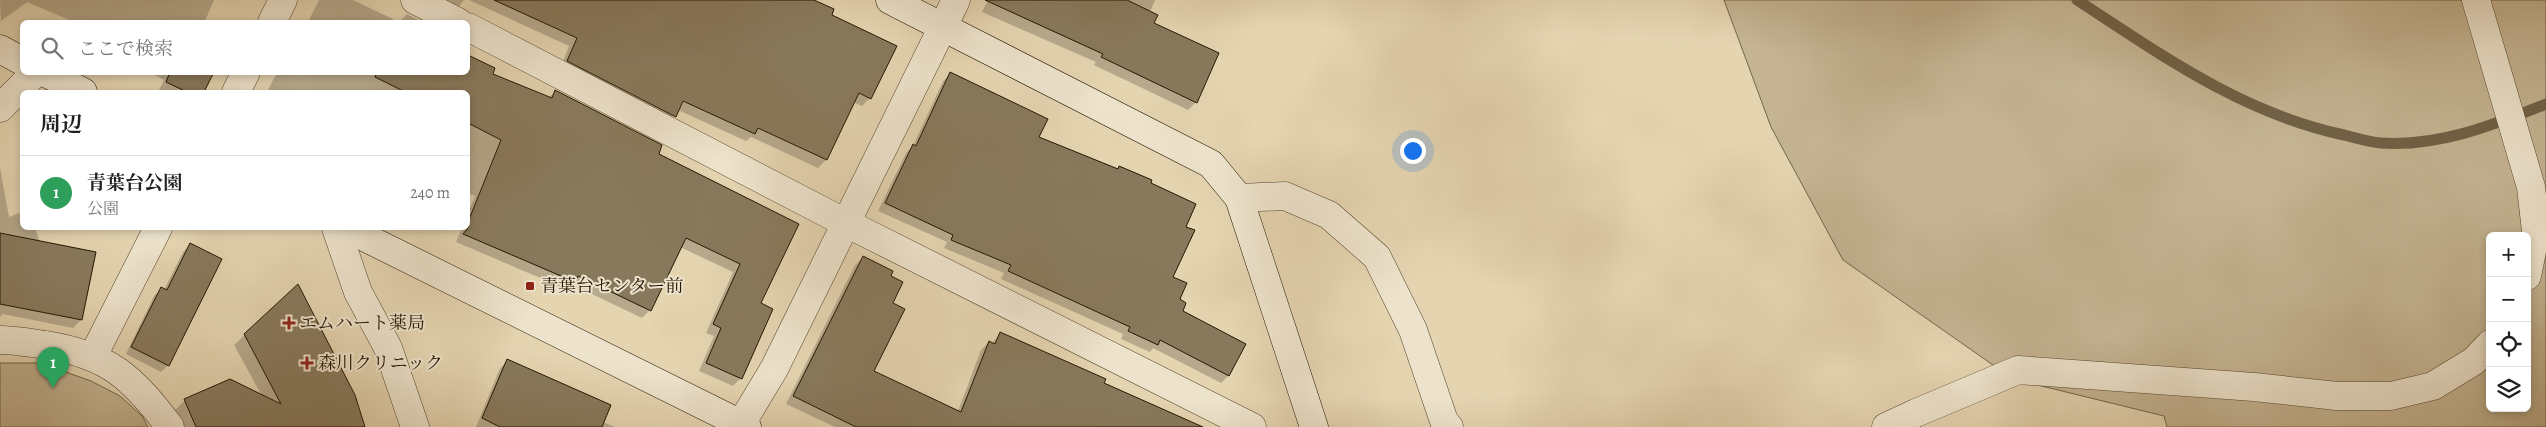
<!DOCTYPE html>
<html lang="ja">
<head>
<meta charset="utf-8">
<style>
	:root { --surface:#fff; --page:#f6f6f6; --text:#202124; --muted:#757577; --line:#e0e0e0; --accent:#111827 }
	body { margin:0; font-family:Alegreya,"Noto Serif JP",serif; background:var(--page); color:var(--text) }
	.controls { position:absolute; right:15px; bottom:15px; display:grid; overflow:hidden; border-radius:8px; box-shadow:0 2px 8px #0003 }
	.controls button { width:45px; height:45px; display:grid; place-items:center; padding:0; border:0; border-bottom:1px solid var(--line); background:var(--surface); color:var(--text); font:25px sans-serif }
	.you { position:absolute; left:1412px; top:150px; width:18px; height:18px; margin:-12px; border:4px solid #fff; border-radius:50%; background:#1a73e8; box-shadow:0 0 0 8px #1a73e833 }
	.badge { display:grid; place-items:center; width:32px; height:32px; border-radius:50%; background:var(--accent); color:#fff; font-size:16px; font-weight:700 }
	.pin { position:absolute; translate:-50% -41px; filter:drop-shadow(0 1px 2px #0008) }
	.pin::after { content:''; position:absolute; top:26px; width:18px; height:15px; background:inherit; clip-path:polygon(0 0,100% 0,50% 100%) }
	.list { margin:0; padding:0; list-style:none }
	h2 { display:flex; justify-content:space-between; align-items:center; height:65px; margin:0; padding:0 20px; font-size:21px }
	h2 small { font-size:16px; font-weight:400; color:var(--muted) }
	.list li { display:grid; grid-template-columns:32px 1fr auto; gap:15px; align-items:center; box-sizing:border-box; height:75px; padding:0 20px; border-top:1px solid var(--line) }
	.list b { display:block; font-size:19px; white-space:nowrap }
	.list p { margin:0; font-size:16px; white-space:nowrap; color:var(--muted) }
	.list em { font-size:16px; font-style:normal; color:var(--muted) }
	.icon { flex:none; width:28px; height:28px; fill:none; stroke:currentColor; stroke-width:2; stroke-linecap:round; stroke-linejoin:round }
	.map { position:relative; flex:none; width:2546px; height:427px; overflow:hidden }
	.search { position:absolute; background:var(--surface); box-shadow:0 2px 8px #0003; left:20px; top:20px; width:450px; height:55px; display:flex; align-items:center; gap:12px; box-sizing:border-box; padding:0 18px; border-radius:8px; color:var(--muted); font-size:19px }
	.panel { position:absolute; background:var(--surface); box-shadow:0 2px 8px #0003; left:20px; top:90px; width:450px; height:140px; border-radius:8px }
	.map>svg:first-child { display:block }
	.green { fill:#c4b492; stroke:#74654a; fill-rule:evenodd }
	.shadow { fill:#0003 }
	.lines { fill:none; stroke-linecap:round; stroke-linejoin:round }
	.stream { stroke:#716146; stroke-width:11 }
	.building { fill:#88795c; stroke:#251601 }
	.street-casing { stroke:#55462d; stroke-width:29 }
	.secondary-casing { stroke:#251601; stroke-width:29 }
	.street { stroke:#ede3cc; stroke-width:28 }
	.secondary { stroke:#ede3cc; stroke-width:28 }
	.poi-dot { fill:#8f2418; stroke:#ede3cc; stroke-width:2 }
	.labels { text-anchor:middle; stroke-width:4; stroke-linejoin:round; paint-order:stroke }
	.poi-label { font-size:18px; fill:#251601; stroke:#ede3cc; text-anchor:start }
</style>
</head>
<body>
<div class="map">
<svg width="2546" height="427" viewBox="0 0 2546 427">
	<rect width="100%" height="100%" fill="#e4d4b0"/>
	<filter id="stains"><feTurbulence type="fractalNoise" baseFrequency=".004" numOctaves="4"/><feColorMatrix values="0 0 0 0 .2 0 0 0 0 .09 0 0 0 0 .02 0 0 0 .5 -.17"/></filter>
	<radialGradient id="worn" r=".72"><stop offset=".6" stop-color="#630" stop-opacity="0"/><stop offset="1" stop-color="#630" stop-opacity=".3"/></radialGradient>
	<path class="green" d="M1724,0H2546V427H2167L2164,416L2013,379L1843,260L1771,127ZM2490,236H2527V408H2490Z
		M0,363H40L91,381L120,396L142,416L148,427H0Z"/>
	<path class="shadow" d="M0,0H214L205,21L209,22H74L27,2L1,21Z
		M319,0H353L399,22L407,14L422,22H308Z
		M425,0H464L453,14Z
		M469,0H811L830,15L870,98L862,106L853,102L826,160L818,168L751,137L746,141L678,110L667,124L560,69L569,46Z
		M988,0H1155L1150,12L1152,23L1196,102L1188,110L1094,65L1096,62L982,12Z
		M468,56L494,69L491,74L548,98L556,91L657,155L797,224L760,304L741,378L733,386L699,371L714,336L706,333L733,272L680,247L650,310L642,318L571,284L566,289L456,242L462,228H468V213L475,196L468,193V92H267L274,78L279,72H468Z
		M149,72H211L203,92H164L159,90L164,80Z
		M951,74L1037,138L1149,183L1184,227L1172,277L1181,311L1245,345L1228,376L1221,383L1153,348L1150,352L1121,339L1123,334L1001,279L1004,273L944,248L947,242L878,211L906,153L913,146L943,81Z
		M0,168L9,217L22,212V228H35L40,242L81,320L73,328L3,314L0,317Z
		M190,245L168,365L161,372L126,354L154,296L161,289L164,290L183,252Z
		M863,258L889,277L891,303L872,371L958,411L981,350L989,342L992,343L1001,333L1188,427H835L786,404L855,265Z
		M297,286L364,427H182L175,410L185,400L262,396L234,345Z
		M508,361L603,422L615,427H476L500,368Z"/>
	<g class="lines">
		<path class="stream" d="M2077,0C2163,56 2242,113 2344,135C2356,138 2369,142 2381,143C2439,147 2493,125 2546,104"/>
	</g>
	<path class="building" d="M494,0H814L834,9L832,15L897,46L871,99L859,93L827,160L758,128L755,134L683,101L676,117L567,61L577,38Z
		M985,0H1127L1158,15L1154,23L1219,53L1197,103L1101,57L1103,54Z
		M468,55L495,68L493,74L552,98L555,90L662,145L659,154L799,224L761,303L773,309L742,379L706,363L721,328L713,324L740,264L686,238L651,311L578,276L575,282L463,234L468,228V222L501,140L468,123V92H405L375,77L377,72H468Z
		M170,72H214L204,92H187L166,82Z
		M950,72L1048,119L1039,137L1118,169L1119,166L1152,180L1151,183L1196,204L1186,227L1195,230L1173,277L1187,283L1180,299L1186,303L1183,311L1246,344L1229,376L1160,340L1158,345L1128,331L1130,327L1008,271L1011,265L951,240L953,235L885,203L913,144L916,146Z
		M0,233L96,252L82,320L0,304Z
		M190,243L222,259L169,366L131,347L161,287L167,290Z
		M863,256L893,271L891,276L903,282L893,303L905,309L874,371L961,412L989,341L995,344L1000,332L1106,379L1104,383L1203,427H856L793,396Z
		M298,284L355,395L365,427H196L184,399L230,379L281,404L244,334Z
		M507,359L611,405L602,427H500L482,418Z"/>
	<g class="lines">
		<defs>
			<path id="street" d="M415,0L458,22
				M2476,0L2531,187L2536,231L2527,276
				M272,22L283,0
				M468,27L844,222L1252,427
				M236,92L246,72
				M0,108L36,72
				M1239,198L1285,196L1329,215L1377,257L1413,330L1444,421L1449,427
				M336,228L358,292L388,348L415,427
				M0,340C15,340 31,343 46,345C109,355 133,378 170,427
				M93,356L158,228
				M741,424L774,369L956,0
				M1886,427L1916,413L2018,370L2254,387L2337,396H2391L2433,386L2474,361L2490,344"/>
			<path id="secondary" d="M890,0L1211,164L1239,198L1314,427
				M0,49L22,61
				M44,72L83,92
				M346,228L747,427"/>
		</defs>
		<use href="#street" class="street-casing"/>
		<use href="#secondary" class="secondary-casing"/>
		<use href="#street" class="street"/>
		<use href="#secondary" class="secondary"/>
	</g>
	<g class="poi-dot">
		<rect x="525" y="281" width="10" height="10" rx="2.5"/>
		<path d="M286.5 315.5h5v5h5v5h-5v5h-5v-5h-5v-5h5z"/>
		<path d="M304.5 355.5h5v5h5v5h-5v5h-5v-5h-5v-5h5z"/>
	</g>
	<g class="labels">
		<g class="poi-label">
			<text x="540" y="292">青葉台センター前</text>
			<text x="299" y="329">エムハート薬局</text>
			<text x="318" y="369">森川クリニック</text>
		</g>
	</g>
	<rect width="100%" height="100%" filter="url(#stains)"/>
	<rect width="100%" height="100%" fill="url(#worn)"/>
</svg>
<div class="controls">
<button>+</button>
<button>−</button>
<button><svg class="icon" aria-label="locate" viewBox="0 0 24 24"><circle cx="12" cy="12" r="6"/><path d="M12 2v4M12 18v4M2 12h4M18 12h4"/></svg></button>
<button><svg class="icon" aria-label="layers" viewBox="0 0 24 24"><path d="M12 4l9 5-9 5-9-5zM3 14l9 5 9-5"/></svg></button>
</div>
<div class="you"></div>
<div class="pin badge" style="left:53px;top:388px;background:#2e9e5b">1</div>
<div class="search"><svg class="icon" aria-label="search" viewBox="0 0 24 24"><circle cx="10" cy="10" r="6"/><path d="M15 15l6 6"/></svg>ここで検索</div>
<section class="panel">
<h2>周辺<small></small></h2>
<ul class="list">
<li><span class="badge" style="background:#2e9e5b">1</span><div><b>青葉台公園</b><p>公園</p></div><em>240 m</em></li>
</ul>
</section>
</div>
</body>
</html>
